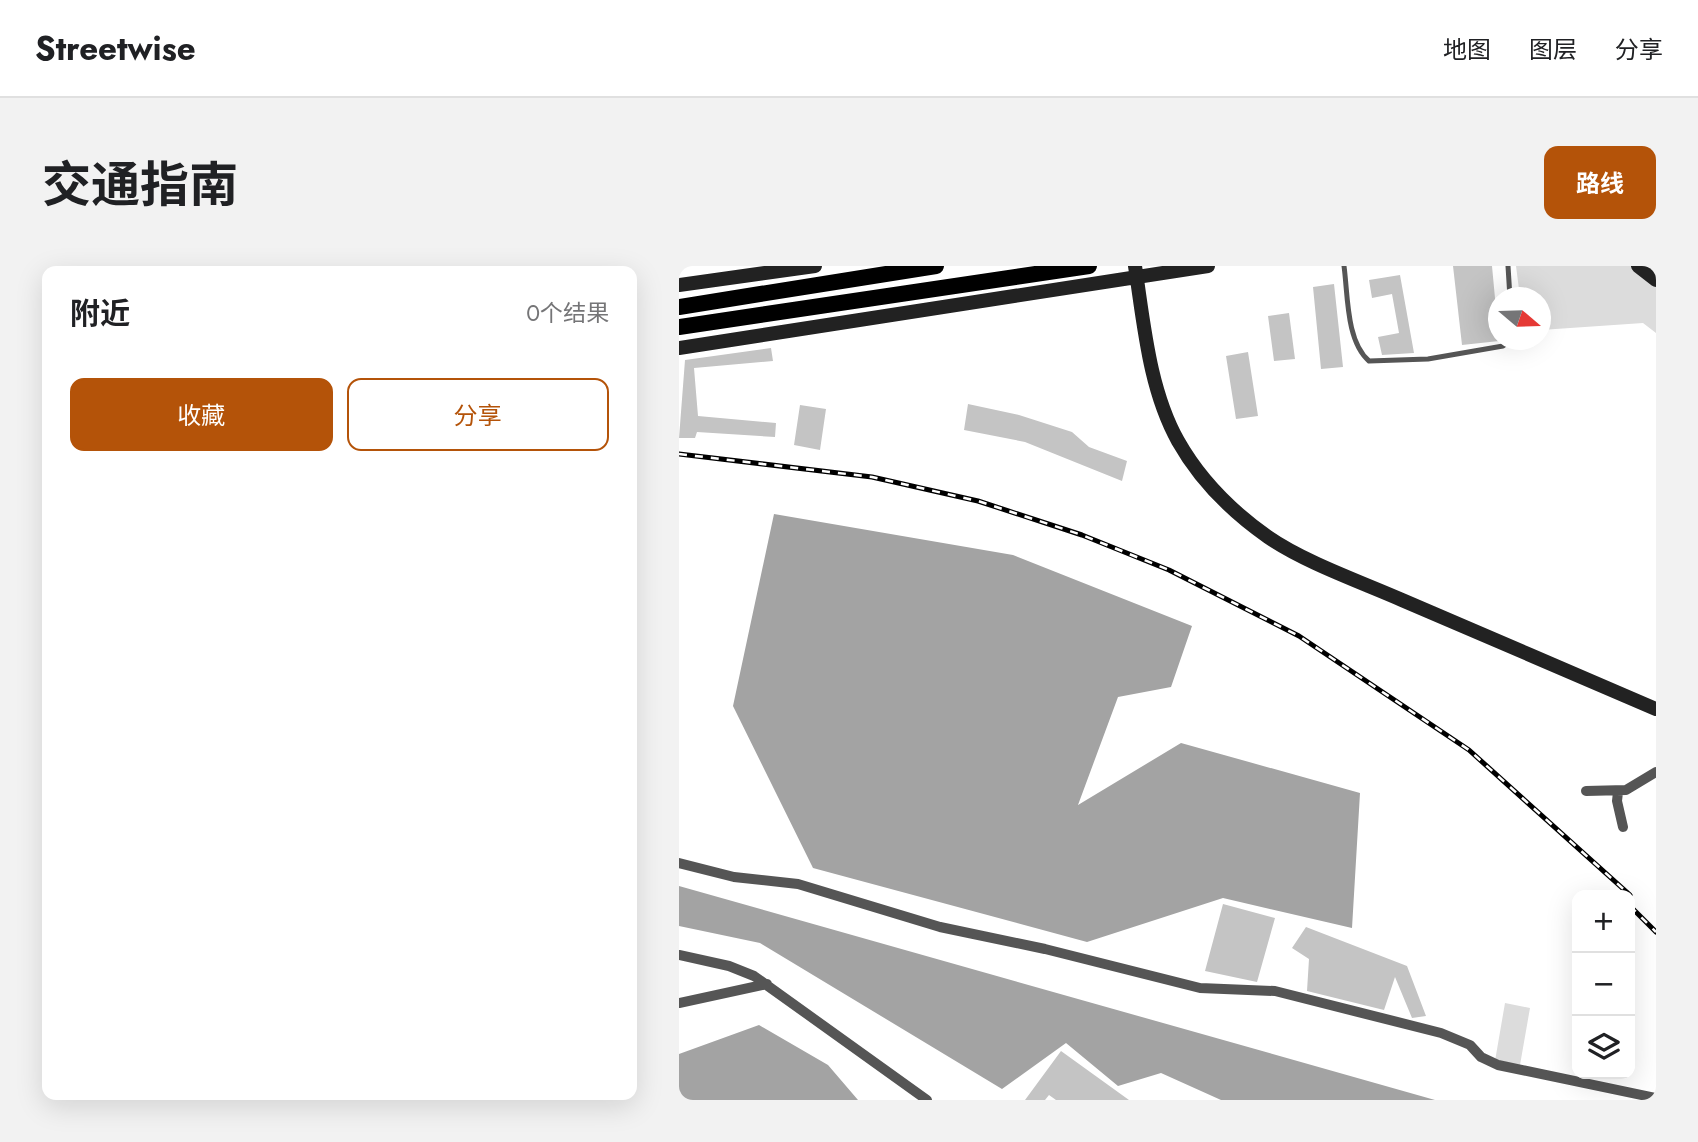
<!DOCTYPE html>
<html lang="zh">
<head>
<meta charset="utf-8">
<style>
	:root { --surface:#fff; --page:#f2f2f2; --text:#202124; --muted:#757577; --line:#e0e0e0; --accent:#b45309 }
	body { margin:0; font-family:Jost,"Noto Sans SC",sans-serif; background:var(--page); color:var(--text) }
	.controls { position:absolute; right:21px; bottom:21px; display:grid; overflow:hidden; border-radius:14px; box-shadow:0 7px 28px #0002 }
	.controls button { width:63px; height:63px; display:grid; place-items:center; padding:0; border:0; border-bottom:2px solid var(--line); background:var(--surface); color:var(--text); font:35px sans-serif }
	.compass { position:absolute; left:809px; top:21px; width:63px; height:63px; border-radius:50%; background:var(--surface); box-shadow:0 7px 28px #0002; rotate:109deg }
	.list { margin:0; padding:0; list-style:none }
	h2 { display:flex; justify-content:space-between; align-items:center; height:91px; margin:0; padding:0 28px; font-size:30px }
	h2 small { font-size:23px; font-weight:400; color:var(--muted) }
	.actions { display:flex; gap:14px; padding:21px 28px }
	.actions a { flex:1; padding:16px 0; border:2px solid var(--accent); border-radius:14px; text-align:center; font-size:24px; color:var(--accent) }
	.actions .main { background:var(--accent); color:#fff }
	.icon { flex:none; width:38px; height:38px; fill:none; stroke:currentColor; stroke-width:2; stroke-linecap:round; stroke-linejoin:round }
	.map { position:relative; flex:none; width:977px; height:834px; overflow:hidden; border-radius:14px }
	header { display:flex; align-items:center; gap:42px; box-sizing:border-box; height:98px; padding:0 35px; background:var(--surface); border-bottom:2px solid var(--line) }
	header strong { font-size:33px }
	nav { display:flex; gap:38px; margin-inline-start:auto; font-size:24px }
	.intro { display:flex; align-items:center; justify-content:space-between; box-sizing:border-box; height:168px; padding:0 42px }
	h1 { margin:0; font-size:49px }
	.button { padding:18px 32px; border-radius:14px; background:var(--accent); color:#fff; font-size:24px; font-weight:700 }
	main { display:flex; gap:42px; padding:0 42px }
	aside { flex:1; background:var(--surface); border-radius:14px; box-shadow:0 7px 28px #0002 }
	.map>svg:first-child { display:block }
	.green { fill:#dcdcdc }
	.water { fill:#a3a3a3 }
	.building { fill:#c4c4c4 }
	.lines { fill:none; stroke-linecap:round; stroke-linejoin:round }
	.lane { stroke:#555; stroke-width:5 }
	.street { stroke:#555; stroke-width:10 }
	.secondary { stroke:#222; stroke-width:14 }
	.primary { stroke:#000; stroke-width:16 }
	.rail-casing { stroke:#000; stroke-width:5 }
	.rail { stroke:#fff; stroke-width:2.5; stroke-dasharray:8; stroke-linecap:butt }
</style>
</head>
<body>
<header>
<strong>Streetwise</strong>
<nav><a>地图</a><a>图层</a><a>分享</a></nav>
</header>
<div class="intro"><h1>交通指南</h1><a class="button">路线</a></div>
<main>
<aside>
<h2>附近<small>0个结果</small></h2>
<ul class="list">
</ul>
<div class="actions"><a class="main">收藏</a><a>分享</a></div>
</aside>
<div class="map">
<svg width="977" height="834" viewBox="0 0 977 834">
	<rect width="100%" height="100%" fill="#fff"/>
	<path class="green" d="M837,0H977V67L964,57L862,64V32L841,31Z
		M826,737L851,742L841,799L816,795Z"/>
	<path class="water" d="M95,248L334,289L513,360L492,421L439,431L399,539L502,477L681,527L673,662L544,632L408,676L134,602L54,440Z
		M0,620L756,834H542L482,807L439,820L387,777L323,823L81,677L0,660Z
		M80,759L149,799L179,834H0V788Z"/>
	<path class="building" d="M774,0H813L820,75L783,79Z
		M721,9L735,87L703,89L699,71L720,67L713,28L693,32L690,14Z
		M655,18L664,101L642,103L634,21Z
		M610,47L616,93L595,95L589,50Z
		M92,82L94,95L15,102L19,150L97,157L96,171L18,166L16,172H0L6,94Z
		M569,86L579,150L557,153L547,90Z
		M289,138L340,149L393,166L410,181L448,195L443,215L346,176L285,164Z
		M121,139L147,143L141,184L115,179Z
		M544,638L596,652L578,716L526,705Z
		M627,661L728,700L747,750L733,752L716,711L705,744L628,725L630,693L613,682Z
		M382,785L450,834H377L370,829L366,834H346Z"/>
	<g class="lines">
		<path class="lane" d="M665,0C669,29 667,75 690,95L749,93L824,80L832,74
			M829,0L831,32"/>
		<path class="street" d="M907,525L947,524L977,506
			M939,526L938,535L944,561
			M0,597L55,611L119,618L261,661L366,683L521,722L596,725L762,767L791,779L802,791L819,799L977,832
			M0,689L50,700L75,710L248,834
			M0,737L88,718"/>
		<path class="secondary" d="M456,0C465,58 470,123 499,175C521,214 552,245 589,271C625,296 682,316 723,334C808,370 892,407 977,443
			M959,0L977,14
			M0,19L136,0
			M0,82L529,0"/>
		<path class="primary" d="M0,41L257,0
			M0,61L410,0"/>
		<defs>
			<path id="rail" d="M0,188L193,211L299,235L403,269L490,304L620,370L790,484L951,629
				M951,640L977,666"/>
		</defs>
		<use href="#rail" class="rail-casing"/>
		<use href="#rail" class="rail"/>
	</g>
</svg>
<div class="controls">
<button>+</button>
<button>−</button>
<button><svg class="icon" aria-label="layers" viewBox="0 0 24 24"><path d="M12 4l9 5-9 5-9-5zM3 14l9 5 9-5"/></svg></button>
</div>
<svg class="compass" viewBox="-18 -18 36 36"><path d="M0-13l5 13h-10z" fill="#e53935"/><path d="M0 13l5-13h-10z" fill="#757577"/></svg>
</div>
</main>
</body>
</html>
